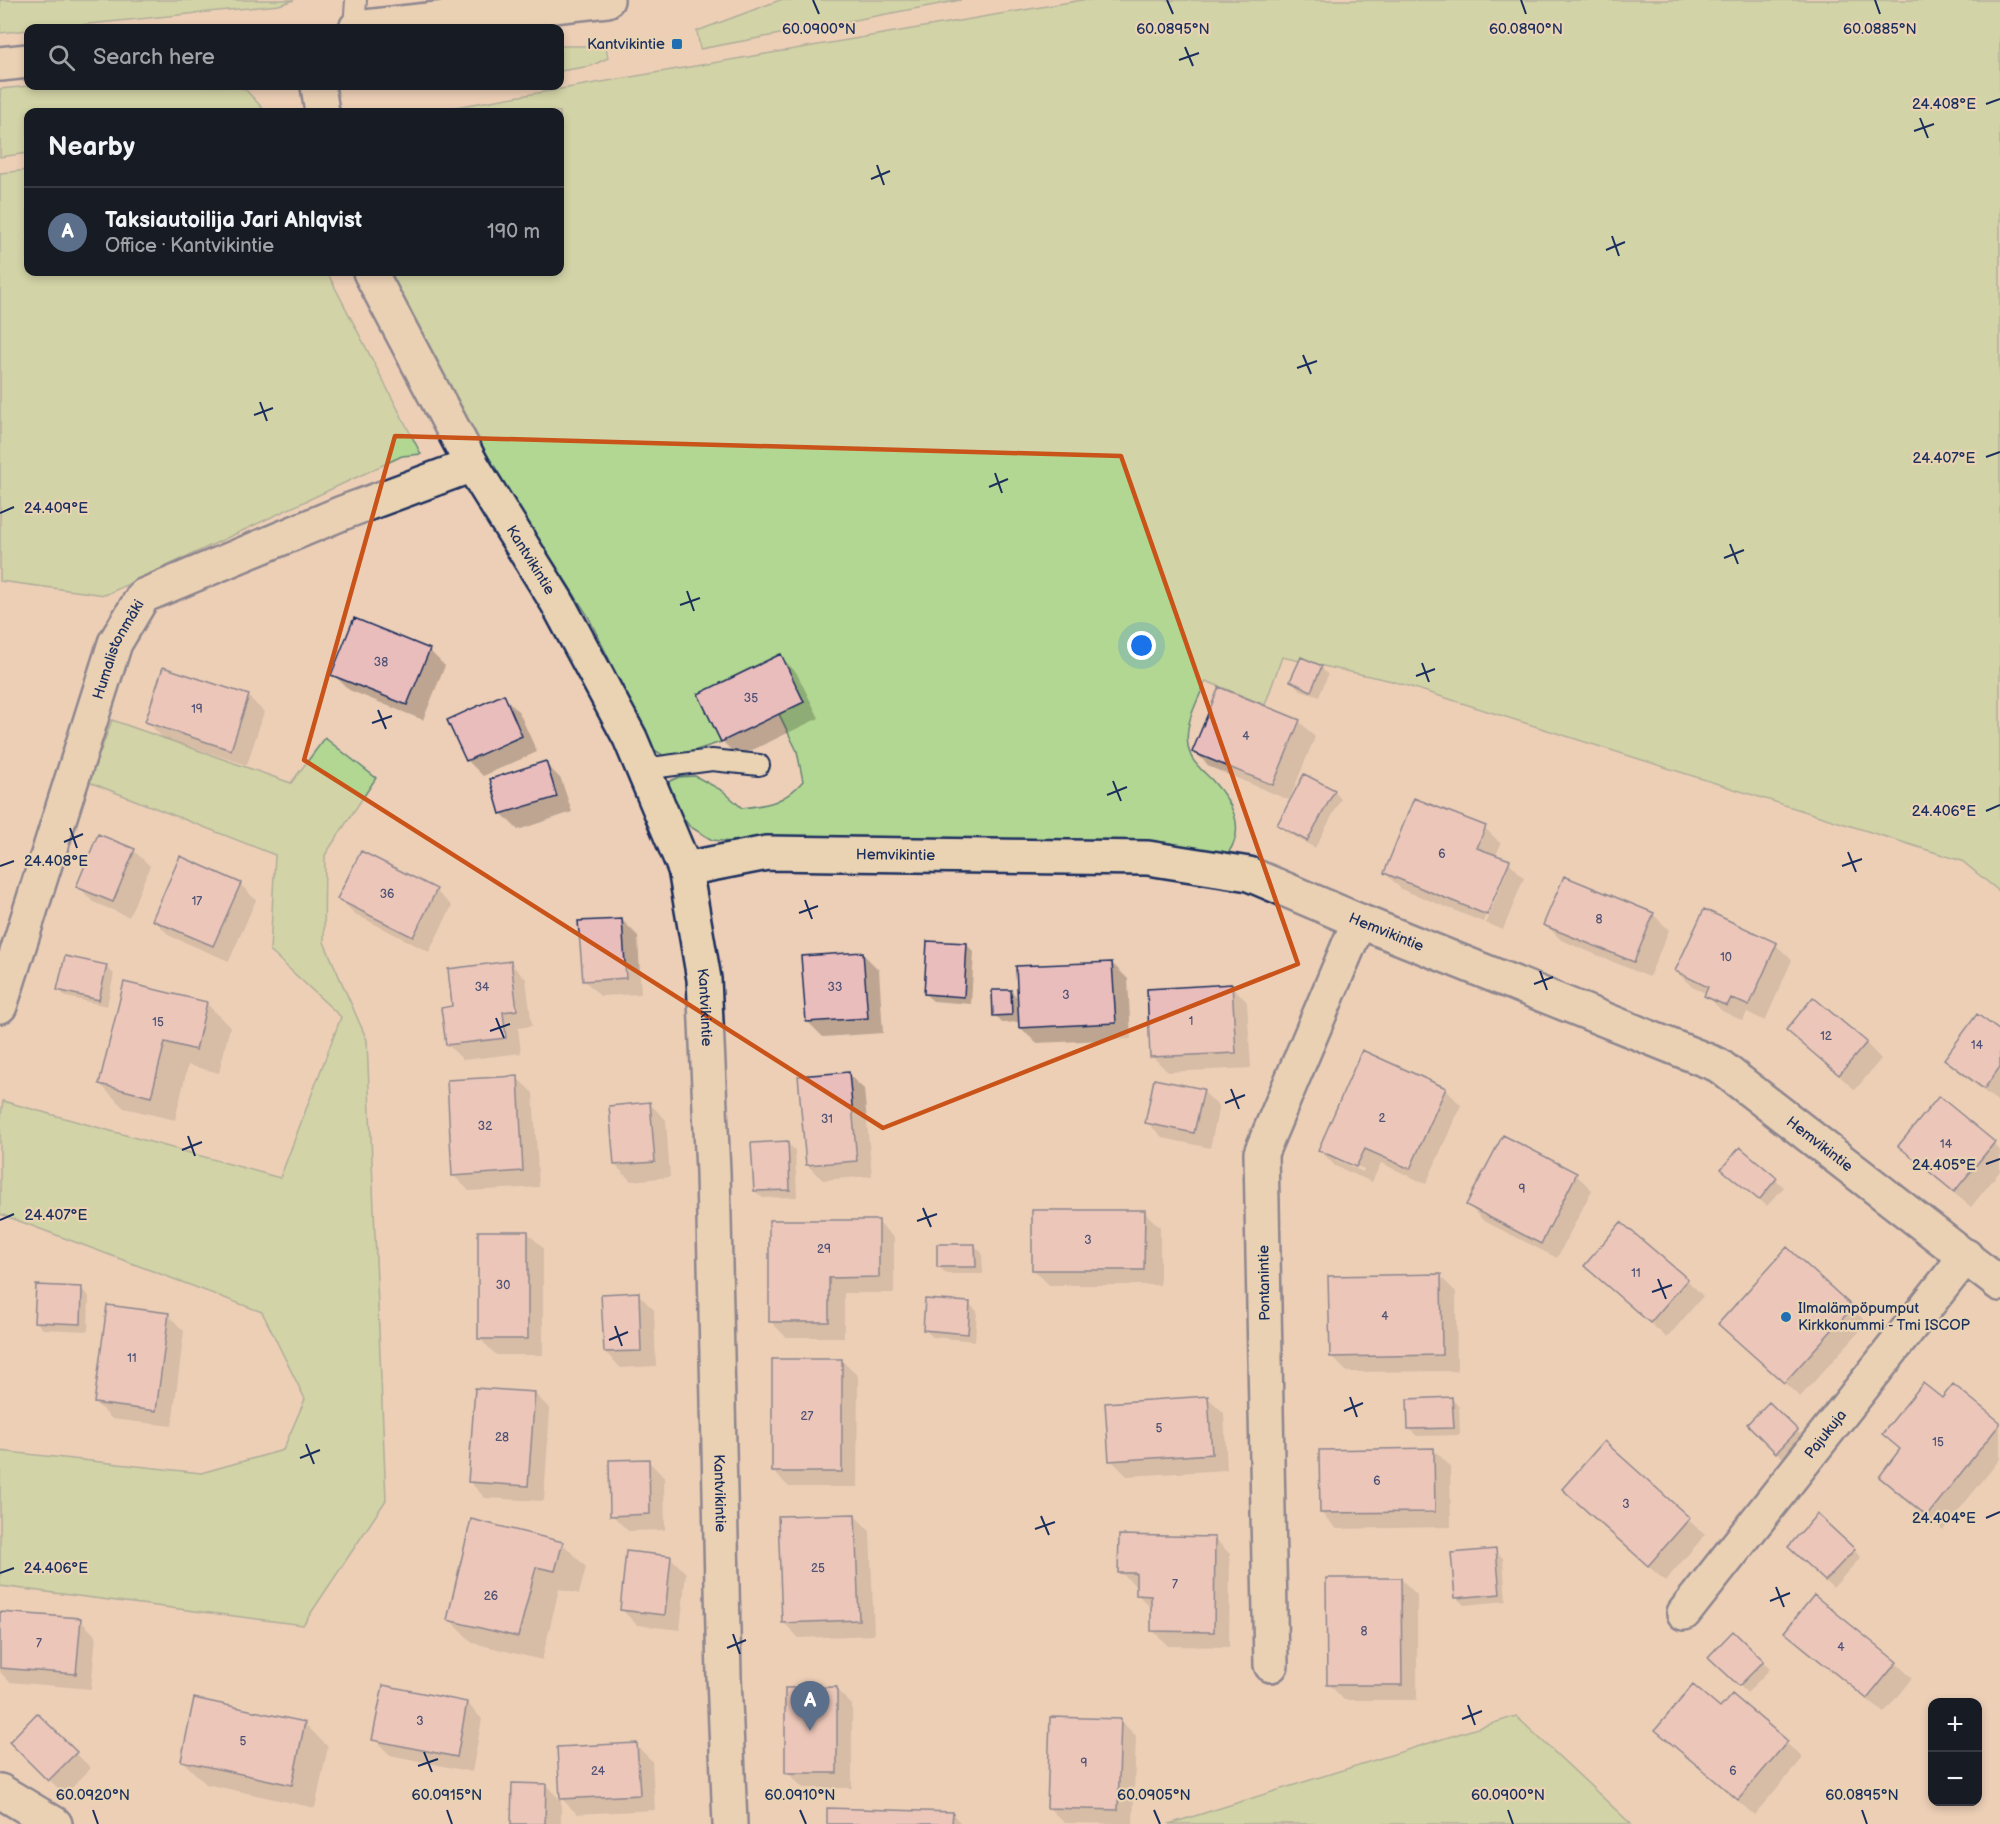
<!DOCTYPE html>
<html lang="en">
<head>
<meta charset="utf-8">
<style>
	:root { --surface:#171b24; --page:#20242c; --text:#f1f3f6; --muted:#9ea1a6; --line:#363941; --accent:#1f6fb2 }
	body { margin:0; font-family:"Balsamiq Sans",sans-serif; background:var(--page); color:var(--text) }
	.controls { position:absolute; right:18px; bottom:18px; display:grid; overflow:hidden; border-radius:12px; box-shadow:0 3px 9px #0003 }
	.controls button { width:54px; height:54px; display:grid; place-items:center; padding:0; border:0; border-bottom:2px solid var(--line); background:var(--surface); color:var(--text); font:30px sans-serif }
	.you { position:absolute; left:1142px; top:646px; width:21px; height:21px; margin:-15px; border:4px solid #fff; border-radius:50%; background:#1a73e8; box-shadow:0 0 0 9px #1a73e833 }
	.badge { display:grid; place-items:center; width:39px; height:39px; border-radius:50%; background:var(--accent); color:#fff; font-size:20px; font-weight:700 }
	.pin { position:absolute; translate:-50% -50px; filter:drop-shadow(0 2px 3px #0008) }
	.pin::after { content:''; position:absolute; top:32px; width:21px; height:18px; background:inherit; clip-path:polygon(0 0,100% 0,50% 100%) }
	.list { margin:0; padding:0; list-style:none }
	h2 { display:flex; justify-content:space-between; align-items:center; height:78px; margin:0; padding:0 24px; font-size:26px }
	h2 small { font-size:20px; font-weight:400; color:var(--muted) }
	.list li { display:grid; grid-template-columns:39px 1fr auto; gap:18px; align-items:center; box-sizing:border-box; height:90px; padding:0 24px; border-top:2px solid var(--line) }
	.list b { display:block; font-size:22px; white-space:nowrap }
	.list p { margin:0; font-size:20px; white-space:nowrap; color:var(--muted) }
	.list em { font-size:20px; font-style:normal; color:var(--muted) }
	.icon { flex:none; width:33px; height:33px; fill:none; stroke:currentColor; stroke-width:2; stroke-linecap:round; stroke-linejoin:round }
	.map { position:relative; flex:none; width:2000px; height:1824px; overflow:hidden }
	.search { position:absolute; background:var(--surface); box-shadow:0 3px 9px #0003; left:24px; top:24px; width:540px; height:66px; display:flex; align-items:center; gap:15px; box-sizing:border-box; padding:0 21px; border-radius:12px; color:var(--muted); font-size:22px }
	.panel { position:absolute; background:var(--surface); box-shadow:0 3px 9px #0003; left:24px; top:108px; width:540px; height:168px; border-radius:12px }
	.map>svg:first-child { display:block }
	.green { fill:#b2d792; stroke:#668378; stroke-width:1.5 }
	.shadow { fill:#0003; fill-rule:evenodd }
	.building { fill:#eabdbd; stroke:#1b2f5e; stroke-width:1.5 }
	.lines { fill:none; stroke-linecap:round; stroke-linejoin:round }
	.lane-casing { stroke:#1b2f5e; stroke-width:24 }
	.street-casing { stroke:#1b2f5e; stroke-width:38 }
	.secondary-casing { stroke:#1b2f5e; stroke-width:38 }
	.lane { stroke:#e9d3b2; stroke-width:20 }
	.street { stroke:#e9d3b2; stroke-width:33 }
	.secondary { stroke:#e9d3b2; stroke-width:33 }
	.marked { fill:none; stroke:#c95318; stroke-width:4.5; stroke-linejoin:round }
	.ticks { fill:none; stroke:#1b2f5e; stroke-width:2 }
	.poi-dot { fill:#1f6fb2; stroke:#e9d3b2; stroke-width:2 }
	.labels { text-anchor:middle; stroke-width:4.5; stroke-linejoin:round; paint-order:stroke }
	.number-label { font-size:12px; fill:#4f5276 }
	.poi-label { font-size:15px; fill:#1b2f5e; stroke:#e9d3b2; text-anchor:end }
	.street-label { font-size:15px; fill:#1b2f5e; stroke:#e9d3b2 }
	.ticks-label { font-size:15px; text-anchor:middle; fill:#1b2f5e; stroke:#e9d3b2; stroke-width:4.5; stroke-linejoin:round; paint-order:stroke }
</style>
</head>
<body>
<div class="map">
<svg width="2000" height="1824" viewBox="0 0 2000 1824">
	<rect width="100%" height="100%" fill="#edcfb7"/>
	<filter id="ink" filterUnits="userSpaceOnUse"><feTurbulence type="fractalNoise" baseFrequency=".0167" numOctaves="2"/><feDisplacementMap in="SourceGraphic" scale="12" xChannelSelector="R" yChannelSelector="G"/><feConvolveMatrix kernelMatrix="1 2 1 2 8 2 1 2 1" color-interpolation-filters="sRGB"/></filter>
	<g filter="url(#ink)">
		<path class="green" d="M0,0H294L279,5L0,33Z
			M780,0H961L700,49L697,31Z
			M1082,0H2000V892L1962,861L1392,681L1282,657L1265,705L1206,681C1196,704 1180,730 1191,756C1194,764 1205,773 1212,780C1231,801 1247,827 1228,853L1116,843H743L712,840L689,826L668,795L667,787L670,781L679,777L695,776L723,791L742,808C769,805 785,802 803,781L797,751L779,714L804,702L780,654L698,694L721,742L681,755L664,756L653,749L588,616L481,448L384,272H560V112H426Z
			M560,46H606L608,58L591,66L560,71Z
			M29,86H238L246,90L266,112H28V153L0,157V89Z
			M28,170V272H327L421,454L402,456L105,595L0,581V173Z
			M112,720L291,783L325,738L376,778L325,855L324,942L367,1040L386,1500L303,1625L0,1586V1451L201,1473L283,1450L305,1399L262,1312L0,1214V1123L3,1101L280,1178L341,1017L270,951L275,855L89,782Z
			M1516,1716L1631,1824H1169Z"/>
		<path class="shadow" d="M429,650L445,666L423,720L349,690L333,674Z
			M780,656L796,672L819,718L738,757L722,741Z
			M1321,667L1328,675L1319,697L1299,689L1292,681Z
			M248,696L264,712L247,765L163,738L147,722Z
			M503,696L519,712L537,752L483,776L467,760Z
			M1299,721L1315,737L1289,800L1210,767L1194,751Z
			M545,763L561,779L572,812L518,830L502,814L491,780Z
			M1334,791L1341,799L1315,848L1286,832L1278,825Z
			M1485,828L1501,844L1495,857L1509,862L1524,878L1503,930L1401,889L1385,873ZM1505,868H1508L1486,923L1483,922Z
			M134,851L150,866L129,917L93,902L78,886Z
			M1564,878L1654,915L1669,930L1649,977L1561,940L1545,924Z
			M240,884L256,900L229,961L170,936L154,920Z
			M436,891L452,906L429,952L355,914L339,898Z
			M622,920L638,936L641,994L600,996L584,980Z
			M967,945L974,952L971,1004L933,1001L925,994Z
			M1776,945L1792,960L1765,1021L1747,1012L1743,1021L1722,1011L1706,995L1707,994L1692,987L1676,971Z
			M863,954L879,970L883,1033L823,1037L807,1021Z
			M510,963L526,979L532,1026L518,1028L521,1053L463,1060L447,1044L454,1007Z
			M1112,963L1128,979L1131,1039L1036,1043L1020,1027V1022L1002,1023L995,1015L1011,991L1019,999Z
			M106,967L114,974L107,1006L66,997L59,990Z
			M1232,986L1247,1002L1251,1068L1168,1072L1152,1056Z
			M207,1004L230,1027L219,1073L188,1065L175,1120L124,1108L100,1084Z
			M1788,1030L1866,1043L1881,1059L1855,1090Z
			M2000,1033V1103L1961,1074L1946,1059Z
			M848,1074L864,1089L872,1176L823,1180L807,1165Z
			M517,1078L533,1093L539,1187L469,1191L453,1175Z
			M1445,1089L1461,1105L1426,1184L1381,1163L1372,1182L1335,1166L1320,1150ZM1336,1157L1364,1169L1363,1172L1336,1160Z
			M1203,1091L1219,1107L1210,1148L1163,1138L1147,1122Z
			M1939,1098L2000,1150V1171L1971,1207L1915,1161L1900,1145Z
			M650,1104L666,1120L670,1177L631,1181L615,1165Z
			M1504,1137L1576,1175L1592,1190L1557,1258L1484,1221L1468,1205Z
			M787,1143L795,1150L797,1197L763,1198L755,1191Z
			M1740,1149L1784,1187L1767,1206L1731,1176Z
			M1144,1212L1160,1227V1285H1049L1033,1269Z
			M878,1222L894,1238V1293H844V1337H786L770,1321Z
			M527,1232L543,1248V1355H496L480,1339Z
			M975,1246L982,1253L983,1274H947L939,1267Z
			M1586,1266L1687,1280L1703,1296L1667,1338Z
			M1440,1276L1456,1292L1457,1371L1347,1372L1331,1356Z
			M82,1289L89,1296L88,1331L43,1329L36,1322Z
			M638,1294L654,1310L656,1366L621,1368L605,1352Z
			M969,1304L977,1311L975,1341L933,1337L925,1330Z
			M1852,1308L1867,1323L1800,1397L1736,1339Z
			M168,1315L184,1331L172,1426L112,1419L96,1403Z
			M842,1361L858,1376L857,1487H789L773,1471Z
			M534,1393L550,1409L544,1501L485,1498L470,1482Z
			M1208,1398L1224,1413L1227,1470L1127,1476L1111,1460Z
			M1452,1399L1459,1407L1460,1435L1417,1436L1409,1429Z
			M1942,1400L2000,1423V1459L1943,1530L1896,1493L1881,1477L1901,1451L1884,1434Z
			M1769,1404L1805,1439L1784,1459L1749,1424Z
			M1604,1443L1705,1535L1665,1581L1580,1505Z
			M1434,1450L1450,1466L1451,1527L1337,1529L1321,1513Z
			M648,1461L664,1477L665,1530L628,1531L612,1515Z
			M854,1515L870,1531L874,1635L799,1638L783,1622Z
			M1214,1538L1230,1554L1229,1647L1168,1646L1152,1630V1609L1138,1595V1588L1120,1572Z
			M562,1543L586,1567L579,1594L559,1589L542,1660L473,1643L449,1619Z
			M1854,1550L1861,1557L1833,1588L1797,1554Z
			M1495,1551L1503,1558L1506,1601L1464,1605L1457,1598Z
			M670,1557L686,1573L680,1630L637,1625L621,1609Z
			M1401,1579L1417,1595V1700H1344L1329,1684Z
			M0,1613L80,1620L96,1636L91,1689L10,1682L0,1672Z
			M1786,1632L1896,1663L1912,1678L1884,1713L1802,1648Z
			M1733,1634L1770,1669L1747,1693L1711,1657Z
			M836,1689L852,1705V1788H803L787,1772Z
			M1733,1696L1803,1758L1754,1815L1657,1730L1720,1710Z
			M467,1703L482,1719L472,1772L390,1755L374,1739Z
			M37,1715L91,1768L65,1795L11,1742Z
			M1120,1720L1136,1736L1133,1824L1065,1823L1049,1808Z
			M304,1723L328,1747L315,1808L206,1784L182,1761Z
			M636,1745L652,1761L655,1810L577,1814L561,1798V1824H513L546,1785L561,1801L559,1749Z
			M952,1814L962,1824H828Z"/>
		<path class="building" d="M354,618L430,649L407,705L331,675Z
			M781,654L804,702L721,742L698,694Z
			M1301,657L1322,666L1311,691L1290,681Z
			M163,667L249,695L231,750L145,722Z
			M1219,687L1300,720L1273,785L1192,752Z
			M504,694L522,736L466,761L447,720Z
			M546,761L557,797L500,814L490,779Z
			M1304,774L1335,790L1307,841L1277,825Z
			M1414,798L1486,826L1477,848L1510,860L1487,915L1384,873Z
			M98,834L135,849L113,902L76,887Z
			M361,851L437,889L413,937L337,899Z
			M180,856L241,883L213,946L152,920Z
			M1564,876L1654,913L1634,962L1543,925Z
			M1704,909L1777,943L1749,1006L1731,998L1727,1006L1704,996L1708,987L1675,971Z
			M622,919L626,978L583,981L578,921Z
			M927,941L967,943L964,997L924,994Z
			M863,952L868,1018L806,1022L801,956Z
			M65,956L107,965L99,1000L57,990Z
			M511,961L517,1010L503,1012L506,1038L446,1045L441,1008L452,1006L448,969Z
			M1112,962L1116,1023L1019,1028L1016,966Z
			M124,982L207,1002L196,1050L165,1042L151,1097L99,1084Z
			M1232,984L1236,1053L1150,1057L1147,989Z
			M992,990H1011L1012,1015L993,1016Z
			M1813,997L1867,1042L1839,1075L1786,1030Z
			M1977,1014L2000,1031V1067L1984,1089L1944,1059Z
			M1362,1050L1446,1088L1410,1169L1365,1149L1356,1167L1318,1150Z
			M849,1072L857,1161L806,1165L798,1076Z
			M518,1076L523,1171L452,1176L447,1080Z
			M1154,1079L1204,1089L1194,1133L1145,1123Z
			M1939,1096L1995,1142L1954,1192L1898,1146Z
			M650,1102L655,1162L614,1165L609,1106Z
			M1503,1135L1577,1173L1541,1244L1466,1205Z
			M788,1141L790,1190L754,1191L751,1143Z
			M1740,1147L1777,1178L1759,1200L1721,1169Z
			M1032,1210H1145L1144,1270H1032Z
			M769,1220H879V1277L829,1278V1322H769Z
			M1621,1222L1688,1279L1650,1323L1584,1266Z
			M478,1231H528V1339H478Z
			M937,1244H975L976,1267H937Z
			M1787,1247L1853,1307L1784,1383L1718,1324Z
			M1441,1274L1442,1355L1330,1357L1328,1276Z
			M36,1285L82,1287L81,1324L34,1322Z
			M639,1292L641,1351L604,1352L601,1294Z
			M925,1299L970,1302L968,1334L923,1330Z
			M107,1305L169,1313L156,1411L94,1403Z
			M772,1359H842V1472H772Z
			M1923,1383L1942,1398L1953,1384L2000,1422V1424L1927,1516L1879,1477L1900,1449L1882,1434Z
			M475,1388L535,1392L528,1486L468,1482Z
			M1208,1396L1212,1454L1109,1461L1105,1403Z
			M1452,1397L1454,1428L1408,1429L1407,1399Z
			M1769,1402L1798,1430L1776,1453L1747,1424Z
			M1604,1441L1690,1518L1648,1566L1562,1489Z
			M1434,1448L1435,1512L1320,1513L1319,1450Z
			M649,1459L650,1514L610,1516L609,1460Z
			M855,1514L859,1620L782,1623L778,1516Z
			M1817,1514L1855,1549L1825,1581L1788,1547Z
			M471,1519L563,1542L555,1571L536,1567L518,1637L447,1620Z
			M1119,1535L1215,1537L1214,1632L1151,1631V1596L1136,1595V1573H1118Z
			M1496,1549L1500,1594L1455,1598L1451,1553Z
			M626,1551L671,1556L665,1615L620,1610Z
			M1326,1578H1401L1402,1685H1327Z
			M1814,1595L1897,1662L1867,1699L1784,1632Z
			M0,1612L81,1618L76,1674L0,1668Z
			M1733,1631L1764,1661L1739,1686L1708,1657Z
			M383,1685L467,1702L457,1757L372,1740Z
			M1693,1685L1720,1708L1732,1694L1788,1741L1738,1800L1655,1730Z
			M837,1687V1773H785V1688Z
			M194,1698L305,1722L292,1785L181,1761Z
			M37,1713L77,1752L48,1781L9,1742Z
			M1050,1717L1121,1719L1118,1810L1047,1808Z
			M637,1743L640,1795L560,1799L557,1747Z
			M512,1783L546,1784L545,1824H511Z
			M827,1808L953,1812L952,1824H827Z"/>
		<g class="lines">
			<defs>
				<path id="lane" d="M354,28L356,0
					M644,769L712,760L759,765"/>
				<g id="street">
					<path d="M318,86L322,112"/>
					<path id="s1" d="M370,272L472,465L557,602L630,738L685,869L704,979L713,1172L724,1677L730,1824"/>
					<path id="s2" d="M685,869L767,853L1148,858L1249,874L1359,921L1718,1065L2000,1284"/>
					<path id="s3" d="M0,1006L115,643L143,596L342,513L472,465"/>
					<path id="s4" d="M1684,1613L1966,1256"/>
					<path d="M1271,1665L1261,1153L1359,921"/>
					<path d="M0,1791L55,1824"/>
				</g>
				<path id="secondary" d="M356,28L607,0
					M0,64L28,61"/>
			</defs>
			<use href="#lane" class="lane-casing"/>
			<use href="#street" class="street-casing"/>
			<use href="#secondary" class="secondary-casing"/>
			<use href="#lane" class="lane"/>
			<use href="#street" class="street"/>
			<use href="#secondary" class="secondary"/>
		</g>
	</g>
	<path d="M0 0H2000V1824H0ZM395,436L1121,456L1298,964L883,1128L304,760Z" fill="#edcfb7" fill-opacity=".55" fill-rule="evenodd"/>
	<path class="marked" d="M395,436L1121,456L1298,964L883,1128L304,760Z"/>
	<path class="ticks" d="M813,0L819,14M1167,0L1173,14M1521,0L1526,14M1875,0L1880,14M1185,47L1193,66M1179,60L1199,53M1986,104L2000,99M1920,118L1928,138M1914,131L1934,124M877,165L884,185M871,179L890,171M1612,236L1619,256M1606,250L1625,242M1303,355L1311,374M1297,368L1317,361M260,402L267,421M254,415L273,408M1986,457L2000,452M995,473L1002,493M989,487L1008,479M0,513L14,507M1730,544L1738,564M1724,558L1744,550M687,591L694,611M680,605L700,598M1422,663L1429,682M1416,676L1435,669M378,710L386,729M372,723L392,716M1113,781L1121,801M1107,795L1127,787M1986,811L2000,805M70,828L77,848M64,842L83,834M1848,852L1856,872M0,866L14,861M1842,866L1862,859M805,900L812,919M799,913L818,906M1540,971L1547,990M1534,984L1553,977M496,1018L504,1038M490,1031L510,1024M1231,1089L1239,1109M1225,1103L1245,1095M188,1136L195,1156M182,1150L202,1142M1986,1164L2000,1159M923,1208L931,1227M0,1220L14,1214M917,1221L937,1214M1658,1279L1666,1299M1652,1292L1672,1285M615,1326L622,1346M609,1340L628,1332M1350,1397L1357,1417M1344,1411L1363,1403M306,1444L314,1464M300,1458L320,1450M1041,1516L1049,1535M1986,1518L2000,1512M1035,1529L1055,1522M0,1573L14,1568M1776,1587L1784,1607M1770,1601L1790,1593M733,1634L740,1654M727,1648L746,1640M1468,1705L1475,1725M1462,1719L1482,1711M424,1752L432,1772M418,1766L438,1759M93,1810L98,1824M447,1810L452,1824M800,1810L806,1824M1154,1810L1160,1824M1508,1810L1513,1824M1862,1810L1867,1824"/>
	<g class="poi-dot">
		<rect x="671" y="38" width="12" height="12" rx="3"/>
		<circle cx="1786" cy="1317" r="6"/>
	</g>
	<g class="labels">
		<g class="number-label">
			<text x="381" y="666">38</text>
			<text x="751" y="702">35</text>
			<text x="197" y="713">19</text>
			<text x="1246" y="740">4</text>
			<text x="1442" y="858">6</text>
			<text x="387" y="898">36</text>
			<text x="197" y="905">17</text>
			<text x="1599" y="923">8</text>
			<text x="1726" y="961">10</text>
			<text x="482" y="991">34</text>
			<text x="835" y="991">33</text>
			<text x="1066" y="999">3</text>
			<text x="1191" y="1025">1</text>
			<text x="158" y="1026">15</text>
			<text x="1826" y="1040">12</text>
			<text x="1977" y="1049">14</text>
			<text x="1382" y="1122">2</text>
			<text x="827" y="1123">31</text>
			<text x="485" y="1130">32</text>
			<text x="1946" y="1148">14</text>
			<text x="1522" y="1193">9</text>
			<text x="1088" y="1244">3</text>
			<text x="824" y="1253">29</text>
			<text x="1636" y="1277">11</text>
			<text x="503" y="1289">30</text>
			<text x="1385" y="1320">4</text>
			<text x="132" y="1362">11</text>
			<text x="807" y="1420">27</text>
			<text x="1159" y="1432">5</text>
			<text x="502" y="1441">28</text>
			<text x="1938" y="1446">15</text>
			<text x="1377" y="1485">6</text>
			<text x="1626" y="1508">3</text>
			<text x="818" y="1572">25</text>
			<text x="1175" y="1588">7</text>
			<text x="491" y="1600">26</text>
			<text x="1364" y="1635">8</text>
			<text x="39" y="1647">7</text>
			<text x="1841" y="1651">4</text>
			<text x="420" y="1725">3</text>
			<text x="243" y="1745">5</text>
			<text x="1084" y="1767">9</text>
			<text x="598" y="1775">24</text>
			<text x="1733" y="1775">6</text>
		</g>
		<g class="poi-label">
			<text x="665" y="49">Kantvikintie</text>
			<text x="1798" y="1313" text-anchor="start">Ilmalämpöpumput<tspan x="1798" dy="17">Kirkkonummi - Tmi ISCOP</tspan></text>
		</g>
		<g class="street-label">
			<text dy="5" stroke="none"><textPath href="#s1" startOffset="330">Kantvikintie</textPath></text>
			<text dy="5" stroke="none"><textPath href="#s3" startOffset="376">Humalistonmäki</textPath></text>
			<text dy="5" stroke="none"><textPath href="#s2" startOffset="212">Hemvikintie</textPath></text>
			<text dy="5" stroke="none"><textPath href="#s2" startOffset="716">Hemvikintie</textPath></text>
			<text dy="5" stroke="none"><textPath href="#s1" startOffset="816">Kantvikintie</textPath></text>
			<text dy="5" stroke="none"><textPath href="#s2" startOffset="1202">Hemvikintie</textPath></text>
			<text transform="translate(1264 1283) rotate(-91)" y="5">Pontanintie</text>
			<text dy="5" stroke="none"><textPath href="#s4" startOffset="228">Pajukuja</textPath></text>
			<text dy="5" stroke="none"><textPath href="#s1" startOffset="1302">Kantvikintie</textPath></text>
		</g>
	</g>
	<g class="ticks-label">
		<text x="819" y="34">60.0900°N</text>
		<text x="1173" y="34">60.0895°N</text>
		<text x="1526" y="34">60.0890°N</text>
		<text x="1880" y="34">60.0885°N</text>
		<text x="1944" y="109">24.408°E</text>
		<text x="1944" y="463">24.407°E</text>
		<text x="56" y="513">24.409°E</text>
		<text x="1944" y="816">24.406°E</text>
		<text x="56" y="866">24.408°E</text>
		<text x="1944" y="1170">24.405°E</text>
		<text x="56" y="1220">24.407°E</text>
		<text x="1944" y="1523">24.404°E</text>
		<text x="56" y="1573">24.406°E</text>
		<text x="93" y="1800">60.0920°N</text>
		<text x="447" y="1800">60.0915°N</text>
		<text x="800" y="1800">60.0910°N</text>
		<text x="1154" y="1800">60.0905°N</text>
		<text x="1508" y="1800">60.0900°N</text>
		<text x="1862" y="1800">60.0895°N</text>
	</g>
</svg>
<div class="controls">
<button>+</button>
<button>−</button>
</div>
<div class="you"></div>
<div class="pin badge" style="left:810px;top:1731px;background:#5c6f8a">A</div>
<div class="search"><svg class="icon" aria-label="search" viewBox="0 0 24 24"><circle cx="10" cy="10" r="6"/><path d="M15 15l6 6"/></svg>Search here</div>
<section class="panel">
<h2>Nearby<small></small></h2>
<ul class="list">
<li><span class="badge" style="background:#5c6f8a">A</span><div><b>Taksiautoilija Jari Ahlqvist</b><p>Office · Kantvikintie</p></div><em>190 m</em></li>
</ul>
</section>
</div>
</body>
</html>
